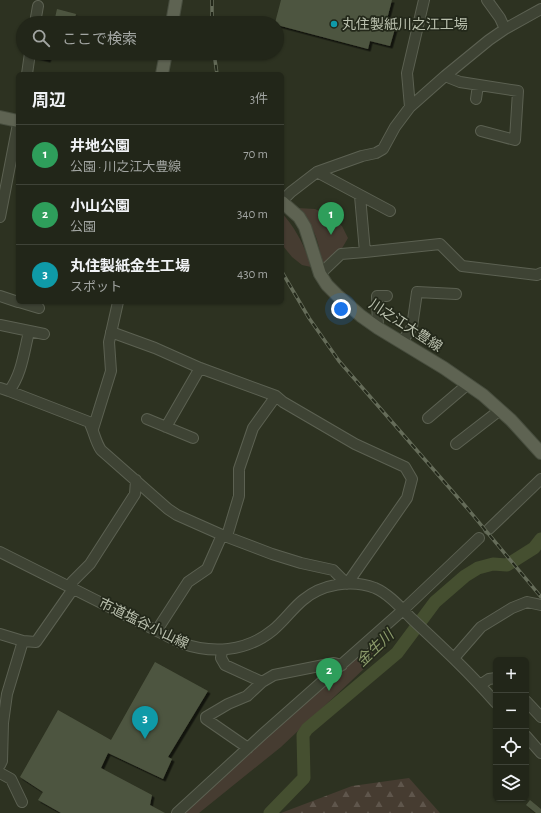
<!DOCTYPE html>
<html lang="ja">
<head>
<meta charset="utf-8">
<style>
	:root { --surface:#222619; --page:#2a2e22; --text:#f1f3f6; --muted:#a2a5a2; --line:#3f4338; --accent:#bca0f2 }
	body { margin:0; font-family:"Alegreya Sans","Noto Sans JP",sans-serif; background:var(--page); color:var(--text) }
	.controls { position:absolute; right:12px; bottom:12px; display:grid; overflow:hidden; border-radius:6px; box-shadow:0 1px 3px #0004 }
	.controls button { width:36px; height:36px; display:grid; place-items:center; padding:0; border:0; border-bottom:1px solid var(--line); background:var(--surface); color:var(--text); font:20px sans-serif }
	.you { position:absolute; left:341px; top:309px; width:14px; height:14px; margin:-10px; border:3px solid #fff; border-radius:50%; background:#1a73e8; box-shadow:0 0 0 6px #1a73e833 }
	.badge { display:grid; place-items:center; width:26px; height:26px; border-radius:50%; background:var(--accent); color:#fff; font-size:13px; font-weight:700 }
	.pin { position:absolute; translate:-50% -33px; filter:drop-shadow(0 1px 2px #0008) }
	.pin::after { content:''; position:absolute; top:21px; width:14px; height:12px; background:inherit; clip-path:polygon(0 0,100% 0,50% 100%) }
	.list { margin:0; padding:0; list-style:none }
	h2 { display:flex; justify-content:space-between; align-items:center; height:52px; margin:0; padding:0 16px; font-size:17px }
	h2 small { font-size:13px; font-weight:400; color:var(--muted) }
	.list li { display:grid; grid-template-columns:26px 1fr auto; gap:12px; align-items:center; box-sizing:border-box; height:60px; padding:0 16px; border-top:1px solid var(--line) }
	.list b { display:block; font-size:15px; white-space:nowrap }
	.list p { margin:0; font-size:13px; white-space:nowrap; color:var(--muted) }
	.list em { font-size:13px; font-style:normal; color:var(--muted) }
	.icon { flex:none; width:22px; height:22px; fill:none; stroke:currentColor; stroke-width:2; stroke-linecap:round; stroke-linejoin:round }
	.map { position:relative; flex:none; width:541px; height:813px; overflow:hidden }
	.search { position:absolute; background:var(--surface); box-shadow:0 1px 3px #0004; left:16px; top:16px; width:268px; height:44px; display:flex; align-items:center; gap:10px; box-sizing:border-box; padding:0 14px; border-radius:22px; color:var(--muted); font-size:15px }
	.panel { position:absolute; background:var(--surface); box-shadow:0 1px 3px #0004; left:16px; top:72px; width:268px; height:232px; border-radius:6px }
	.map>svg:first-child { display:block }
	.forest { fill:url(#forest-firs) }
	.park { fill:#463c31 }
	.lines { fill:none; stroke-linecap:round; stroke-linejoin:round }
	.river { stroke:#454f30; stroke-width:13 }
	.building { fill:#4e5540; filter:url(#shadow) }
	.minor-casing { stroke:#5c6152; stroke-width:12 }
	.major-casing { stroke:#474d3e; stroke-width:14 }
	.minor { stroke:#3e4334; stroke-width:10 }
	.major { stroke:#5e6352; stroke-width:12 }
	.rail-casing { stroke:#656c59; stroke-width:3.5 }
	.rail { stroke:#23281a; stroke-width:2; stroke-dasharray:6; stroke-linecap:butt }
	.culture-dot { fill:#0f9aa8; stroke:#23281a; stroke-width:1.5 }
	.labels { text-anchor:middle; stroke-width:3.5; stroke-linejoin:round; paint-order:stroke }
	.poi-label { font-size:14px; fill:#bac0ae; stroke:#23281a; text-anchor:start }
	.street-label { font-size:14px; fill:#bac0ae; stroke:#23281a }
	.water-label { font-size:15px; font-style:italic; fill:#8c9b6b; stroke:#23281a }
</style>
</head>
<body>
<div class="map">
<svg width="541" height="813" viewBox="0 0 541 813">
	<defs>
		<pattern id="forest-firs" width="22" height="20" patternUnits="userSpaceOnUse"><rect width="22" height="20" fill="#463c31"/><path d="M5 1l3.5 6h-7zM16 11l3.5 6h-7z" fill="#5f564c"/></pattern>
		<filter id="shadow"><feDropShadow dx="2.5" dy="2.5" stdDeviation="0" flood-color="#0009"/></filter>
	</defs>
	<rect width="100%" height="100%" fill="#2d3221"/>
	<path class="forest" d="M409,778L440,813H281L352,786Z"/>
	<path class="park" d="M298,208L315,209L326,214L342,226L348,238L341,250L323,267C318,240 316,229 298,208Z
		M282,213C296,229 305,246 311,267L302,265L292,257L283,246L282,241Z
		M375,638L385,649L281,747L199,813H182Z"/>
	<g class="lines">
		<path class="river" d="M270,813L304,778L303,735L307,729L397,653L435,602L465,576L478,568L493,564L507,565L534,548L541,539"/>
	</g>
	<path class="building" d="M281,0H392L386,23L396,25L390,46L370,41L368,49L277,25V23H275Z
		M57,9L76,14L74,22L55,18Z
		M36,53H50L48,60L36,57Z
		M155,662L208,691L168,757L172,759L163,779L108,753L101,768L152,795L150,805L165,813H61L38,800L43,792L20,777L58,710L111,740Z
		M530,800L541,809V813H536L526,805Z"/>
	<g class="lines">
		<defs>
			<path id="minor" d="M487,0L500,18L505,29
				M35,23L38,6
				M27,74L30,53
				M445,76L460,82L518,91L515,140L481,131
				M476,99L478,85
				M410,107L407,73L424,0
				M317,172L390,211
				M360,196L365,252
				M282,201L291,192L317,172L362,156L376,153L383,149L395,127L410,107L445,76L489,40L505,29L541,9
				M0,217L18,124
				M320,274L341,254L365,252L440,244L462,266L537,275L541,273
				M0,296L18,302
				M19,302L39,308
				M0,325L44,334
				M378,328L377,296H387
				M402,342L412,327L417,292L456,294
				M0,388L9,391L89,422C94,431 95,441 101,450L168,509L177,515L222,535L272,554L301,563L333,570L347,584L407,498L412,479L405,467L355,444L283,402L276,396L200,368L155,348L111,332
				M9,391C22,374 24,351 29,332
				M428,418L468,384
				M147,419L193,438
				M166,427L200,368
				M93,429L111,371L109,342L118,302
				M456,444L500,410
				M489,529L541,479
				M227,536L239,496V469L253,428L276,396
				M0,552L181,643C212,654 246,652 273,630C284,621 292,609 303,600C322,584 351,579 375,588C389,594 401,608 412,619C441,646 470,673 496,703
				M157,630L188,582L207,569L222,535
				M0,634L23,641L36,642L73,589L72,582L90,564L135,494L136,480
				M222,650L221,658L225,665L262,682L274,675L334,663L342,665
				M454,658L481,627L512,608L527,602L541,605
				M480,685L489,679L496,678
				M526,701L541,717
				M526,736L541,753
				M248,748L206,719V717L228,704L247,696L262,682
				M0,765L2,761L3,723L7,694L23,641
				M0,773L11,779L22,802
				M177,813L263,734L403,610L479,538"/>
			<path id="major" d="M172,23L176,0
				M162,74L166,53
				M0,117L18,121
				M282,202L299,217L305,227L320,274L327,285L337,295L361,316L378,328L444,368L483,395L511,420L541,453"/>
		</defs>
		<use href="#minor" class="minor-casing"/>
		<use href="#major" class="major-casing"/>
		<use href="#minor" class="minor"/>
		<use href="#major" class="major"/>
		<defs>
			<path id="rail" d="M212,0V23
				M214,53L217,74
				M282,272L309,318L339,361L467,508L541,597"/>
		</defs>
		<use href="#rail" class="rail-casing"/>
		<use href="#rail" class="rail"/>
	</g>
	<circle class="culture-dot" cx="334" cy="24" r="4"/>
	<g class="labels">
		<g class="poi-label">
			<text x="342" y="29">丸住製紙川之江工場</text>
		</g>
		<g class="street-label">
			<text transform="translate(406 325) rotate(33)" y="5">川之江大豊線</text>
			<text transform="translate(144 623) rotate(26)" y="5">市道塩谷小山線</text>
		</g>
		<g class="water-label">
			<text transform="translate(375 648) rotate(-44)" y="5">金生川</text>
		</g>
	</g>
</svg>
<div class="controls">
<button>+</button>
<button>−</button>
<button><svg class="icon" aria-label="locate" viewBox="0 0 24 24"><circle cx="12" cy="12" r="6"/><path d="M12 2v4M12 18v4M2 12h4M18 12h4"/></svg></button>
<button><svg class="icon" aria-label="layers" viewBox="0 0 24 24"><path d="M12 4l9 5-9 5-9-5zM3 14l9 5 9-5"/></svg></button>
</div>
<div class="you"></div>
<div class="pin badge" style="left:331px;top:235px;background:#2e9e5b">1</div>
<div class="pin badge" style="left:329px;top:691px;background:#2e9e5b">2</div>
<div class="pin badge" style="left:145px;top:739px;background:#0f9aa8">3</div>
<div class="search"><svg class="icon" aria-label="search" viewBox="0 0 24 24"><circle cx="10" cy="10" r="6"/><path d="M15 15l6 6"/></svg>ここで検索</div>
<section class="panel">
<h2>周辺<small>3件</small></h2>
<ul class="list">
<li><span class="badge" style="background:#2e9e5b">1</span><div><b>井地公園</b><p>公園 · 川之江大豊線</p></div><em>70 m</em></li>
<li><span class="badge" style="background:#2e9e5b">2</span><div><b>小山公園</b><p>公園</p></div><em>340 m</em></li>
<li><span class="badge" style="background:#0f9aa8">3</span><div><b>丸住製紙金生工場</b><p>スポット</p></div><em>430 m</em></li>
</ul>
</section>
</div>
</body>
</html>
